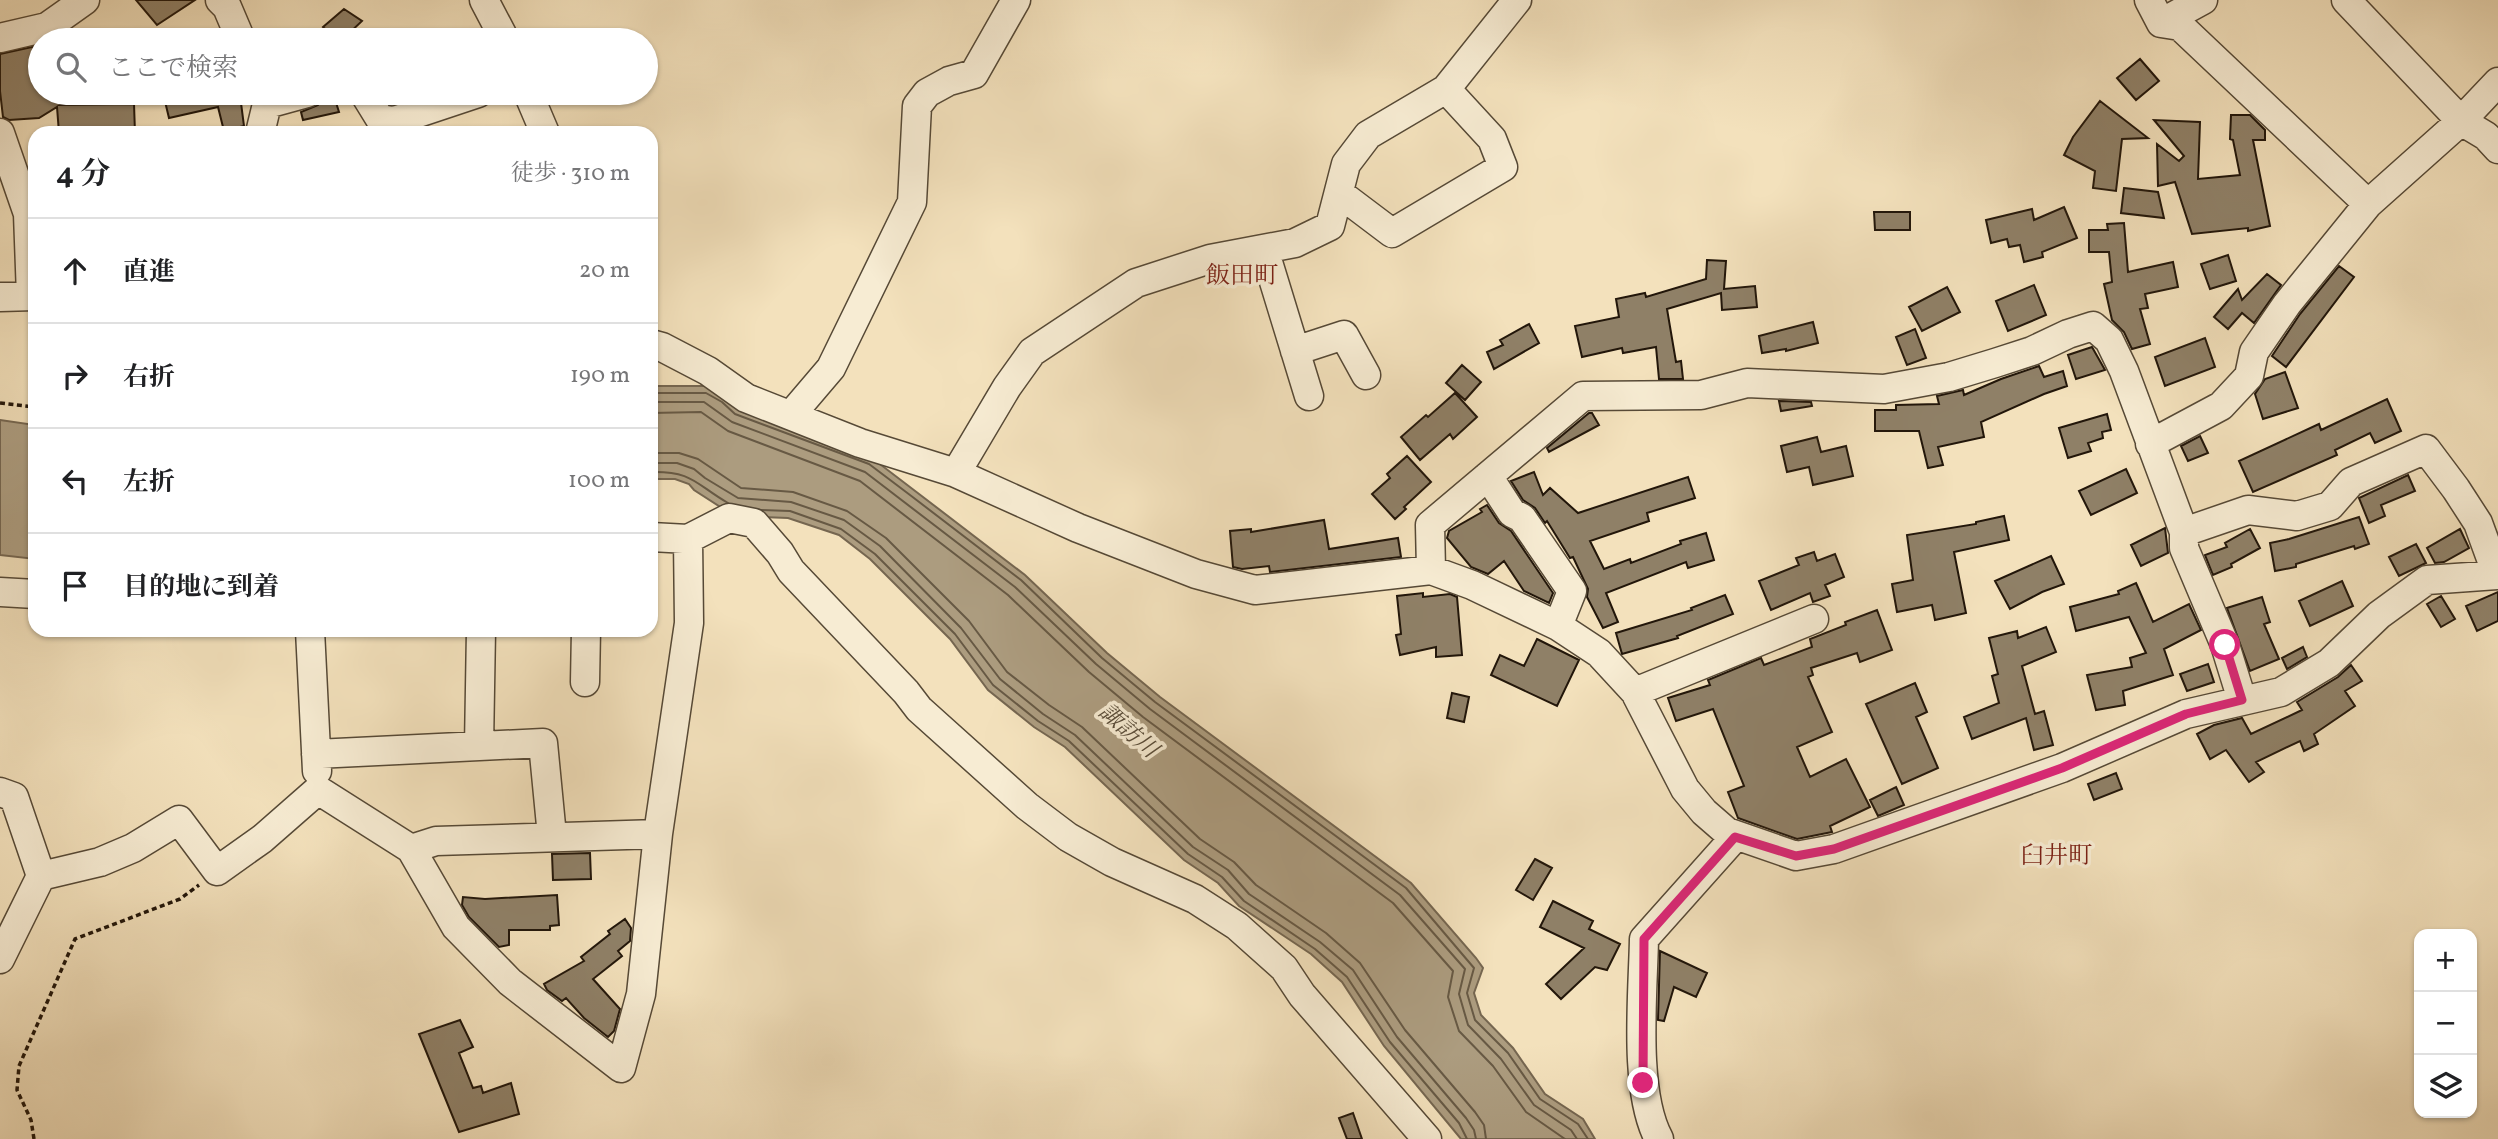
<!DOCTYPE html>
<html lang="ja">
<head>
<meta charset="utf-8">
<style>
	:root { --surface:#fff; --page:#f2f2f2; --text:#202124; --muted:#757577; --line:#e0e0e0 }
	body { margin:0; font-family:Vollkorn,"Noto Serif JP",serif; background:var(--page); color:var(--text) }
	.controls { position:absolute; right:21px; bottom:21px; display:grid; overflow:hidden; border-radius:14px; box-shadow:0 2px 5px #0004 }
	.controls button { width:63px; height:63px; display:grid; place-items:center; padding:0; border:0; border-bottom:2px solid var(--line); background:var(--surface); color:var(--text); font:35px sans-serif }
	.stop { position:absolute; width:21px; height:21px; margin:-16px; border:5px solid #db2777; border-radius:50%; background:#fff }
	.stop.end { background:#db2777; border-color:#fff; box-shadow:0 2px 7px #0008 }
	.list { margin:0; padding:0; list-style:none }
	h2 { display:flex; justify-content:space-between; align-items:center; height:91px; margin:0; padding:0 28px; font-size:30px }
	h2 small { font-size:23px; font-weight:400; color:var(--muted) }
	.list li { display:grid; grid-template-columns:46px 1fr auto; gap:21px; align-items:center; box-sizing:border-box; height:105px; padding:0 28px; border-top:2px solid var(--line) }
	.list b { display:block; font-size:26px; white-space:nowrap }
	.list em { font-size:23px; font-style:normal; color:var(--muted) }
	.icon { flex:none; width:38px; height:38px; fill:none; stroke:currentColor; stroke-width:2; stroke-linecap:round; stroke-linejoin:round }
	.map { position:relative; flex:none; width:2498px; height:1139px; overflow:hidden }
	.search { position:absolute; background:var(--surface); box-shadow:0 2px 5px #0004; left:28px; top:28px; width:630px; height:77px; display:flex; align-items:center; gap:18px; box-sizing:border-box; padding:0 24px; border-radius:38px; color:var(--muted); font-size:26px }
	.panel { position:absolute; background:var(--surface); box-shadow:0 2px 5px #0004; left:28px; top:126px; width:630px; height:511px; border-radius:21px }
	.map>svg:first-child { display:block }
	.water { fill:#ac9c7f; stroke:#756650; stroke-width:2 }
	.lines { fill:none; stroke-linecap:round; stroke-linejoin:round }
	.shore { stroke:#675944; stroke-width:2 }
	.building { fill:#8f8067; stroke:#22160a; stroke-width:2 }
	.minor-casing { stroke:#564936; stroke-width:31 }
	.path { stroke:#22160a; stroke-width:3.5; stroke-dasharray:5 3.5; stroke-linecap:butt }
	.minor { stroke:#f7ecd3; stroke-width:28 }
	.route { stroke:#db2777; stroke-width:9 }
	.labels { text-anchor:middle; stroke-width:7; stroke-linejoin:round; paint-order:stroke }
	.water-label { font-size:23px; font-style:italic; fill:#594c39; stroke:#f7ecd3 }
	.quarter-label { font-size:24px; fill:#7a1f14; stroke:#f7ecd3 }
</style>
</head>
<body>
<div class="map">
<svg width="2498" height="1139" viewBox="0 0 2498 1139">
	<rect width="100%" height="100%" fill="#f3e1bc"/>
	<filter id="stains"><feTurbulence type="fractalNoise" baseFrequency=".00286" numOctaves="4"/><feColorMatrix values="0 0 0 0 .2 0 0 0 0 .09 0 0 0 0 .02 0 0 0 .5 -.17"/></filter>
	<radialGradient id="worn" r=".72"><stop offset=".6" stop-color="#630" stop-opacity="0"/><stop offset="1" stop-color="#630" stop-opacity=".3"/></radialGradient>
	<path class="water" d="M651,386H708L872,458L1025,575L1107,653L1160,697L1411,883L1476,958L1483,968L1474,993L1481,1015L1513,1048L1545,1094L1583,1119L1595,1139H1461L1384,1046L1342,982L1311,954L1239,906L1218,883L1184,860L1065,747L1034,727L988,690L950,639L870,559L839,535L788,518L762,517L722,508L694,490L689,484L675,479H651Z
		M0,420L35,425V559L0,555Z"/>
	<g class="lines">
		<path class="shore" d="M651,393H706L722,402L735,414L869,464L910,495L1021,580L1102,658L1155,702L1406,888L1474,968L1467,993L1475,1020L1508,1053L1540,1099L1578,1124L1588,1139
			M651,402H704L732,422L865,472L1015,587L1096,664L1150,709L1400,895L1465,969L1459,994L1468,1025L1501,1059L1534,1105L1571,1130L1577,1139
			M651,413L701,412L728,431L860,481L1008,595L1089,672L1143,717L1393,903L1453,971L1448,997L1459,1031L1493,1066L1526,1112L1565,1139
			M651,453H679L698,459L741,488L793,492L847,511L886,538L969,621L1007,672L1049,705L1082,727L1200,839L1234,862L1256,885L1326,933L1360,963L1405,1030L1475,1112L1484,1125L1486,1139
			M651,463H677L694,469L705,478L738,498L791,502L844,520L880,546L961,628L1000,679L1043,714L1075,735L1193,847L1228,870L1249,894L1320,942L1353,970L1397,1037L1466,1118L1474,1130L1476,1139
			M651,472C693,471 695,484 728,503
			M761,510L790,511L841,529L875,554L955,634L993,685L1038,721L1069,741L1188,854L1222,877L1244,901L1315,949L1347,977L1390,1042L1459,1123L1467,1139"/>
	</g>
	<path class="building" d="M136,0H195L157,25Z
		M344,9L362,21L342,40H337L323,27Z
		M32,47L39,48L41,93H80L60,105L134,104L135,133H59L57,107L39,118L9,120L3,117L0,91V54Z
		M2140,59L2159,81L2136,100L2117,78Z
		M163,93H247L248,101L241,103L244,126L224,131L218,107L169,118Z
		M333,93L339,112L303,120L301,112L318,105L323,95Z
		M2100,101L2148,138L2122,139L2116,191L2093,188L2095,171L2064,155L2073,137Z
		M2231,115H2250L2265,130V140H2253L2270,226L2248,231V228L2192,234L2175,182L2158,186L2157,144L2179,161L2184,156L2154,120L2200,122L2198,179L2240,175L2233,140L2230,139Z
		M2124,188L2158,192L2164,218L2121,213Z
		M2064,207L2077,238L2042,252L2043,257L2024,262L2020,245L2009,247L2007,239L1991,243L1986,220L2032,209L2034,220Z
		M1874,212H1910V230H1875Z
		M2124,223L2128,272L2173,262L2178,287L2145,294L2148,308L2140,309L2150,344L2132,349L2124,332L2112,320L2104,284L2112,282L2109,252H2089V230H2108L2107,224Z
		M2228,255L2236,281L2210,289L2201,264Z
		M1707,260L1726,261L1724,289L1755,286L1757,307L1722,310L1721,293L1667,309L1676,362L1681,361L1683,379H1659L1656,347L1623,353L1622,348L1582,357L1575,326L1619,317L1616,299L1645,293L1646,297L1706,279Z
		M2339,266L2354,277L2286,367L2272,356L2300,314Z
		M2267,274L2281,285L2254,323L2242,313L2228,329L2214,317L2238,289L2242,300Z
		M2034,285L2046,315L2008,331L1996,301Z
		M1947,287L1960,312L1922,331L1909,307Z
		M1813,322L1818,343L1786,351V349L1762,353L1759,336Z
		M1529,324L1539,343L1494,369L1487,352L1503,345L1500,340Z
		M1915,329L1926,358L1907,365L1896,337Z
		M2205,338L2215,367L2165,386L2155,357Z
		M2092,347L2105,370L2076,379L2068,355Z
		M1462,365L1481,382L1465,400L1446,383Z
		M2039,366L2044,377L2063,371L2067,386L2044,394L1981,422L1984,437L1938,447L1943,465L1928,468L1919,431H1875V410H1896V405L1939,404L1937,396L1963,390L1964,395L2001,379Z
		M2285,372L2298,408L2263,419L2255,394L2265,379Z
		M1455,393L1477,417L1453,439L1450,434L1420,460L1401,437L1426,415L1428,417Z
		M2387,399L2401,431L2375,443L2370,433L2335,450L2337,455L2253,492L2239,461L2319,424L2321,430Z
		M1779,401L1811,402L1812,406L1781,411Z
		M1589,413H1592L1599,425L1549,452L1547,448Z
		M2107,414L2111,430L2102,432L2103,438L2088,443L2091,451L2068,458L2059,428Z
		M2200,436L2208,453L2188,461L2181,446Z
		M1817,437L1821,452L1846,446L1853,476L1813,485L1809,467L1787,472L1781,446Z
		M1407,456L1431,482L1404,507L1406,509L1395,519L1372,494L1390,478L1387,474Z
		M2126,469L2137,493L2091,515L2079,491Z
		M1534,472L1543,495L1550,488L1578,513L1688,477L1695,498L1647,513L1649,521L1590,541L1604,569L1630,559L1631,563L1681,544L1680,541L1706,533L1714,560L1688,568L1686,562L1606,593L1618,622L1603,628L1587,597L1588,589L1573,557L1570,558L1547,521L1545,523L1535,508L1523,500L1511,481Z
		M2408,475L2415,491L2381,505L2385,516L2369,523L2359,498Z
		M1487,505L1499,523L1511,531L1553,593L1549,603L1524,591L1504,561L1488,574L1471,567L1447,538L1449,531L1482,512L1480,509Z
		M2004,516L2009,540L1954,552L1966,613L1935,620L1932,605L1897,612L1892,584L1913,580L1907,535L1976,524V522Z
		M2359,517L2369,544L2355,549L2354,546L2296,564V567L2275,571L2270,543L2289,539Z
		M1324,520L1329,549L1398,538L1401,557L1270,572L1269,566L1242,569L1233,567L1230,531L1251,529V532Z
		M2165,528L2168,553L2141,566L2131,545Z
		M2250,529L2260,548L2231,564L2232,567L2213,575L2205,555L2227,547L2225,543Z
		M2460,529L2469,548L2444,562L2435,563L2427,548Z
		M2416,544L2426,563L2399,576L2389,557Z
		M1814,552L1817,561L1835,554L1844,577L1825,585L1830,596L1813,602L1810,593L1771,610L1759,581L1799,565L1796,558Z
		M2051,556L2064,584L2042,592L2010,609L1995,581Z
		M2342,581L2353,606L2310,626L2299,601Z
		M2136,583L2153,622L2189,604L2201,630L2164,649L2173,675L2123,691L2125,705L2096,710L2087,675L2132,667L2130,658L2146,653L2129,617L2076,631L2070,607L2119,594L2118,591Z
		M2498,592V621L2477,631L2466,606Z
		M1423,593V597L1450,594L1457,597L1462,655L1436,657V647L1400,655L1396,635L1401,634L1397,596Z
		M1725,595L1733,614L1677,636L1678,638L1622,654L1616,633L1692,610L1691,608Z
		M2441,596L2455,619L2441,627L2427,604Z
		M2262,597L2270,622L2264,624L2279,659L2250,671L2227,608Z
		M1877,610L1892,650L1860,662L1857,653L1811,668L1813,675L1808,677L1832,732L1797,747L1810,777L1846,759L1870,807L1830,826L1832,832L1797,839L1738,818L1728,792L1744,786L1713,709L1676,721L1668,698L1710,685L1708,680L1761,658L1764,665L1812,647L1810,639L1846,625L1845,622Z
		M2046,627L2056,652L2022,666L2035,714L2044,711L2053,745L2034,750L2026,718L1972,739L1964,717L1999,703L1992,676L1998,674L1989,638L2017,631L2018,638Z
		M1537,639L1579,660L1557,706L1491,675L1500,655L1524,666Z
		M2303,647L2307,657L2287,669L2282,658Z
		M2208,664L2214,682L2187,691L2180,674Z
		M2351,665L2362,681L2345,691L2355,706L2314,734L2318,744L2304,751L2300,741L2256,762L2264,772L2249,782L2226,750L2210,759L2197,734L2214,725L2242,718L2251,734L2302,710L2297,702L2338,677Z
		M1915,683L1927,712L1916,717L1938,768L1902,784L1866,704Z
		M1452,693L1469,697L1464,722L1447,718Z
		M2116,773L2122,789L2094,800L2088,784Z
		M1896,787L1904,805L1878,816L1870,800Z
		M590,853L591,879L553,880L552,854Z
		M1535,859L1552,868L1533,900L1516,890Z
		M557,895L559,925L550,926V930H509V945L499,947L469,917L462,905L463,897L485,899Z
		M1553,901L1593,921L1589,929L1620,944L1607,970L1595,967L1561,999L1546,984L1584,948L1540,927Z
		M625,919L631,928L630,941L618,951L622,956L593,979L620,1009L614,1031L608,1037L584,1018L566,998L562,1001L547,990L544,984L584,961L581,957L610,934L608,931Z
		M1660,951L1707,973L1696,997L1674,987L1664,1021L1658,1020Z
		M460,1020L473,1047L459,1053L473,1088L481,1086L483,1093L511,1083L519,1114L459,1132L419,1034Z
		M1353,1113L1362,1139H1347L1339,1118Z"/>
	<g class="lines">
		<defs>
			<path id="minor" d="M220,0L227,7L241,40
				M484,0L505,40
				M2149,0L2161,23L2203,0
				M2346,0L2461,121L2486,136L2498,149
				M2161,23L2180,26L2368,204L2461,121L2498,82
				M0,38L47,27L85,0
				M364,93L380,119L394,121L478,93
				M528,93L545,133
				M267,104L307,93
				M0,133L28,214L31,296
				M260,133L267,104L263,93
				M1339,193L1392,233L1503,167L1492,139L1446,89
				M1264,249L1309,396
				M0,297L35,296
				M651,344L662,347L708,371L746,398L860,443L956,473L1078,528L1196,574L1255,590L1431,570L1472,585L1558,626L1599,653L1635,692L1685,789L1704,812L1727,832L1796,856L1834,849L2062,768L2186,714L2281,692L2329,663L2379,615L2427,580L2498,575
				M1295,351L1344,335L1366,375
				M791,415L831,368L912,202L917,106L927,93L949,81L974,74L1016,0
				M2150,444L2221,406L2249,376L2254,352L2287,304L2368,204
				M956,473L1007,387L1032,352L1136,283L1210,259L1295,243L1330,226L1346,164L1368,135L1446,89L1517,0
				M1488,476L1512,513L1522,518L1572,591L1558,626
				M2184,532L2248,510L2297,516L2330,506L2351,482L2426,449L2456,489L2478,523L2497,575
				M651,537L688,539L729,518L754,523L780,553L791,571L906,692L919,709L1027,806L1068,837L1112,862L1195,899L1237,926L1284,968L1302,995L1427,1139
				M1431,570L1430,525L1583,396L1701,395L1747,383L1884,389L1949,377L1995,363L2032,351L2068,334L2093,326L2109,340L2124,371L2184,532V548L2225,645L2242,700
				M0,592L35,594
				M310,630L317,771
				M585,682L586,630
				M1635,692L1814,619
				M479,746L481,630
				M316,754L543,743L552,836
				M318,790L411,849L456,927L510,982L621,1068L641,994L658,834L689,623L688,539
				M0,792L14,797L41,876
				M411,849L436,841L658,834
				M0,959L41,876L100,862L133,848L179,820L217,871L262,839L318,790
				M1659,1139C1633,1091 1643,994 1644,939L1735,837"/>
		</defs>
		<use href="#minor" class="minor-casing"/>
		<path class="path" d="M0,403L35,407
			M34,1139L31,1120L17,1090L19,1066L75,939L180,899L199,885"/>
		<use href="#minor" class="minor"/>
	</g>
	<g class="lines">
		<path class="route" d="M1643,1083L1644,939L1735,837L1796,856L1834,849L2062,768L2186,714L2242,700L2225,645"/>
	</g>
	<g class="labels">
		<g class="water-label">
			<text transform="translate(1129 730) rotate(41)" y="8">諏訪川</text>
		</g>
		<g class="quarter-label">
			<text x="1242" y="283">飯田町</text>
			<text x="2056" y="863">臼井町</text>
		</g>
	</g>
	<rect width="100%" height="100%" filter="url(#stains)"/>
	<rect width="100%" height="100%" fill="url(#worn)"/>
</svg>
<div class="controls">
<button>+</button>
<button>−</button>
<button><svg class="icon" aria-label="layers" viewBox="0 0 24 24"><path d="M12 4l9 5-9 5-9-5zM3 14l9 5 9-5"/></svg></button>
</div>
<div class="stop" style="left:2225px;top:645px"></div>
<div class="stop end" style="left:1643px;top:1083px"></div>
<div class="search"><svg class="icon" aria-label="search" viewBox="0 0 24 24"><circle cx="10" cy="10" r="6"/><path d="M15 15l6 6"/></svg>ここで検索</div>
<section class="panel">
<h2>4 分<small>徒歩 · 310 m</small></h2>
<ul class="list">
<li><svg class="icon" aria-label="ahead" viewBox="0 0 24 24"><path d="M12 20V5M6 11l6-6 6 6"/></svg><div><b>直進</b></div><em>20 m</em></li>
<li><svg class="icon" aria-label="right" viewBox="0 0 24 24"><path d="M7 20v-9h11M14 6l5 5-5 5"/></svg><div><b>右折</b></div><em>190 m</em></li>
<li><svg class="icon" aria-label="left" viewBox="0 0 24 24"><path d="M17 20v-9H6M10 6l-5 5 5 5"/></svg><div><b>左折</b></div><em>100 m</em></li>
<li><svg class="icon" aria-label="arrive" viewBox="0 0 24 24"><path d="M6 21V4h12l-3 4 3 4H6"/></svg><div><b>目的地に到着</b></div></li>
</ul>
</section>
</div>
</body>
</html>
